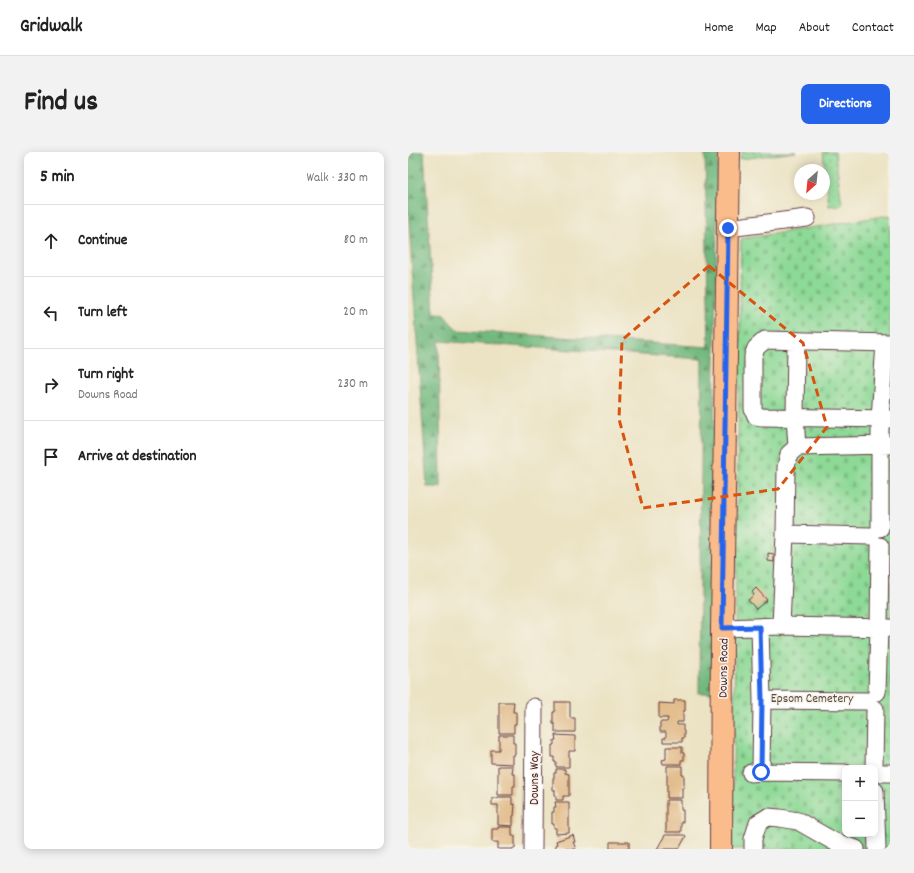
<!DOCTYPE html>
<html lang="en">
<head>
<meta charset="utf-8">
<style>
	:root { --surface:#fff; --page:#f2f2f2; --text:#222; --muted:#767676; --line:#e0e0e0; --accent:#2563eb }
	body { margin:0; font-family:Dekko,sans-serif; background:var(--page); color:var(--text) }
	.controls { position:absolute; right:12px; bottom:12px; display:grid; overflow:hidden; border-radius:8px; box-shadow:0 2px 10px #0003 }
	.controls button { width:36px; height:36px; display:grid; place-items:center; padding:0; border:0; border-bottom:1px solid var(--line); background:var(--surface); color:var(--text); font:20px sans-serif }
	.compass { position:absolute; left:386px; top:12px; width:36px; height:36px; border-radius:50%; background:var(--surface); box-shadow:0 2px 10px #0003; rotate:207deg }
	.stop { position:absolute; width:12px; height:12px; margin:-9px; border:3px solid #2563eb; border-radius:50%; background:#fff }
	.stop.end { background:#2563eb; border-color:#fff; box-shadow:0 1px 4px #0008 }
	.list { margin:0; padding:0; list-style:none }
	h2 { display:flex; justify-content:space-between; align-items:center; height:52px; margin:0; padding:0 16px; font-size:17px }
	h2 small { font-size:13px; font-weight:400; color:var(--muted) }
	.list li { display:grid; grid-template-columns:26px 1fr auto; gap:12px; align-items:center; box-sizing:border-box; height:72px; padding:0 16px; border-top:1px solid var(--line) }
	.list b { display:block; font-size:15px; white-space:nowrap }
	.list p { margin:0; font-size:13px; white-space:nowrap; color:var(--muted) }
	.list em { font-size:13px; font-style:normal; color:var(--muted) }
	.icon { flex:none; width:22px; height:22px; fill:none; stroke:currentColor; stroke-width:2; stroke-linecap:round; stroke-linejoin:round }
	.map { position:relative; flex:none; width:482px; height:697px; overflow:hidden; border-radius:8px }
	header { display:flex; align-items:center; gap:24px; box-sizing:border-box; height:56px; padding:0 20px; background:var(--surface); border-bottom:1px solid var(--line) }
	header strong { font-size:19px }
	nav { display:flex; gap:22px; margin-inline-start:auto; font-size:14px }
	.intro { display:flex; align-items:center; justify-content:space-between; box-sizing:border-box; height:96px; padding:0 24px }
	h1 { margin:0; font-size:28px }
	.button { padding:10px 18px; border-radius:8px; background:var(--accent); color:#fff; font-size:14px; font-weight:700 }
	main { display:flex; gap:24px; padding:0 24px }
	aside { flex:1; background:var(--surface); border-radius:8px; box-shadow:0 2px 10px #0003 }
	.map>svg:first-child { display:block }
	.grass { fill:url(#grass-dots); stroke:#6c7c60 }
	.forest { fill:url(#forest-firs); stroke:#5e6c55 }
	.cemetery { fill:url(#cemetery-stones); stroke:#6c7c60; fill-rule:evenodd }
	.building { fill:#e2bb8a }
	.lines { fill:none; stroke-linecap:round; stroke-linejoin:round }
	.minor-casing { stroke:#623c42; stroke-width:19 }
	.major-casing { stroke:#623c42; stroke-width:24 }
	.minor { stroke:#fff; stroke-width:17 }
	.major { stroke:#fabc8b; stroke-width:22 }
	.route { stroke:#2563eb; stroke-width:5 }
	.marked { fill:none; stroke:#d8530f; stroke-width:3; stroke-dasharray:8 5; stroke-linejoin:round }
	.labels { text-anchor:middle; stroke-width:3; stroke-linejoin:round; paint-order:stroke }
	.street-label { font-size:13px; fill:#4a1f2b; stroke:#f7f3e8 }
	.park-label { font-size:13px; fill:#5b4e46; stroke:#f7f3e8 }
</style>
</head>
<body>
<header>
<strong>Gridwalk</strong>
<nav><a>Home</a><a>Map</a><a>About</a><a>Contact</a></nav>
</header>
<div class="intro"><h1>Find us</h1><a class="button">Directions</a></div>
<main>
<aside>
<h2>5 min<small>Walk · 330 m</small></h2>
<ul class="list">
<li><svg class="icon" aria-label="ahead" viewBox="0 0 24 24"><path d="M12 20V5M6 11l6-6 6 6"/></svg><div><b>Continue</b></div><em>80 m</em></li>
<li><svg class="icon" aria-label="left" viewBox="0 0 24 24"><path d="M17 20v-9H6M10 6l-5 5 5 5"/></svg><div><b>Turn left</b></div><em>20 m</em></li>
<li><svg class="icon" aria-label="right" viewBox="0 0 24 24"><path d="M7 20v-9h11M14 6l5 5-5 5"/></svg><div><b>Turn right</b><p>Downs Road</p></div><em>230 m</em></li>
<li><svg class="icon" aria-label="arrive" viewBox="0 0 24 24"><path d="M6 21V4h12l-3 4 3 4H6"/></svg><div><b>Arrive at destination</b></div></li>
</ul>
</aside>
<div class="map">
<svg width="482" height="697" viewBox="0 0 482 697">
	<defs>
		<pattern id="grass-dots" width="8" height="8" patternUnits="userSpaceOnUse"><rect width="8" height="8" fill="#8dd996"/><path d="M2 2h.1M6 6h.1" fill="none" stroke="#7bba81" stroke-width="1.8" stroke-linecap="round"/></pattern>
		<pattern id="forest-firs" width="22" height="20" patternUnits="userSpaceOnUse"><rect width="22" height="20" fill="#72b97f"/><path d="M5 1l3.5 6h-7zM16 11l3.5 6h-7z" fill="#609668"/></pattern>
		<pattern id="cemetery-stones" width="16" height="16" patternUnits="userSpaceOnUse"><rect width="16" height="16" fill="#8dd996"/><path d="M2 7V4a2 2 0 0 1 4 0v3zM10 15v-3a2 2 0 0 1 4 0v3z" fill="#7bba81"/></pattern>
	</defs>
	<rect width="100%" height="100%" fill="#f7f3e8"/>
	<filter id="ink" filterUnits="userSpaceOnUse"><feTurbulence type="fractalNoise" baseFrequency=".025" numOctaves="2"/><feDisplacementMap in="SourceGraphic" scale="8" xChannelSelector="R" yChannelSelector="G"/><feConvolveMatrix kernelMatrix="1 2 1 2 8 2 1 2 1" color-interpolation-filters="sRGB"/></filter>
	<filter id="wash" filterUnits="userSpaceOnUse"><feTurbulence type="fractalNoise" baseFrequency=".012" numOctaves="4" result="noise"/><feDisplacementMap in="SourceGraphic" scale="16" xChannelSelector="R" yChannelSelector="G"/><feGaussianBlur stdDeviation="0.9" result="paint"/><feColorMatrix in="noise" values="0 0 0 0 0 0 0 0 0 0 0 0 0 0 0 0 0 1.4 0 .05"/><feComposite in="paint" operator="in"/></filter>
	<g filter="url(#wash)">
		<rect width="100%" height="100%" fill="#ece3c4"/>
		<path class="grass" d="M334,0H388L332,7Z
			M415,0H427L434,53L421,54Z"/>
		<path class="forest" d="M0,0H16L26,162H35L49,178L301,195L297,0H310L307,191L304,541H291L294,207L31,189L33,335H19L2,88L0,51Z"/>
		<path class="cemetery" d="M482,63V697H324L333,87ZM437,616H467V682H437Z"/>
		<g id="blocks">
			<path class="building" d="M360,401L366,402V410L360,409Z
				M348,436L359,448L348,457L340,448L346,443L344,440Z
				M266,548H277V559H275V570H269V573H275V579H276V586H274V590H255V586H258V580H252V570H259L260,566H251V551L266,552Z
				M91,550H106L105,560H108V572H106V581H91Z
				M147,550H162V566H167V580H147V572H145V560H147Z
				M91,583H105V591H107V603H105V612L83,611V598H91Z
				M147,583L167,584V599H161V615H148V610H146V605H144V593H146V588H148Z
				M258,595H274V601H276V608H273V612H255L254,608L258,607Z
				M90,614H105L104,622H107V634H105V643H90Z
				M259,614H274V623H276V636H274V646H259Z
				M148,617H157V621L161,622V644H155V648H148V643H147V638H145V626H146V621H148Z
				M90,645H104V653L107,652L106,664H105V674L90,673V653H84V646H90Z
				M258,648H273V658H275V670H273V680H258Z
				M147,650H161V681L148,682V676H146V672H144V660H146V655H148Z
				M90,675H104V684H107V696H105V697H90V690H84V677H90Z
				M165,683L167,690H165L168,697H148L147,693L149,692L148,689Z
				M257,683H276L278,684L271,697H249Z
				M202,690H221V697H202Z"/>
		</g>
	</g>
	<g filter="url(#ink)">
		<use href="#blocks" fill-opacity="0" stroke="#623c42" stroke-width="1"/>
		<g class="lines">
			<defs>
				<path id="minor" d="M320,76L399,66
					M388,189L387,265L389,295
					M482,191L357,188L348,196L345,204V257L348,264L354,265L482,267
					M472,376V267L477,191
					M377,382L463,384
					M373,474L377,382L378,315L381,302L389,295L482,293
					M352,475L354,548L353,620
					M314,476L373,474L482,476
					M469,540L471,475L472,394
					M354,548L460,549
					M466,616L467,557
					M343,621L353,620L437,621
					M467,621H482
					M467,639L469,697
					M125,697L126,555
					M345,697V687L350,671L360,665L372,666L390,669L425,689L441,695L448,697"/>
				<path id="major" d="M313,697L314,476L321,0"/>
			</defs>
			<use href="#minor" class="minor-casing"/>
			<use href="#major" class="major-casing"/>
			<use href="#minor" class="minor"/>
			<use href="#major" class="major"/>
		</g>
	</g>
	<g class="lines" filter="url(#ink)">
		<path class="route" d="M320,76L314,476L352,475L354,548L353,620"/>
	</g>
	<path class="marked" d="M301,114L395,191L419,275L370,337L235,356L211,267L214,188Z"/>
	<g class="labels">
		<g class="street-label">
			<text transform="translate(314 516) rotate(-89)" y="5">Downs Road</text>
			<text transform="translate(125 626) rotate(-90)" y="5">Downs Way</text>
		</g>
		<g class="park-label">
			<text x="404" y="550">Epsom Cemetery</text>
		</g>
	</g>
</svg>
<div class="controls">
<button>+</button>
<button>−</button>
</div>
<svg class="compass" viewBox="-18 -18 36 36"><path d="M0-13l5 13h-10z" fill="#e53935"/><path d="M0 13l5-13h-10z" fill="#767676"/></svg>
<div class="stop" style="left:353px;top:620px"></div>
<div class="stop end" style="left:320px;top:76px"></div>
</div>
</main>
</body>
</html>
